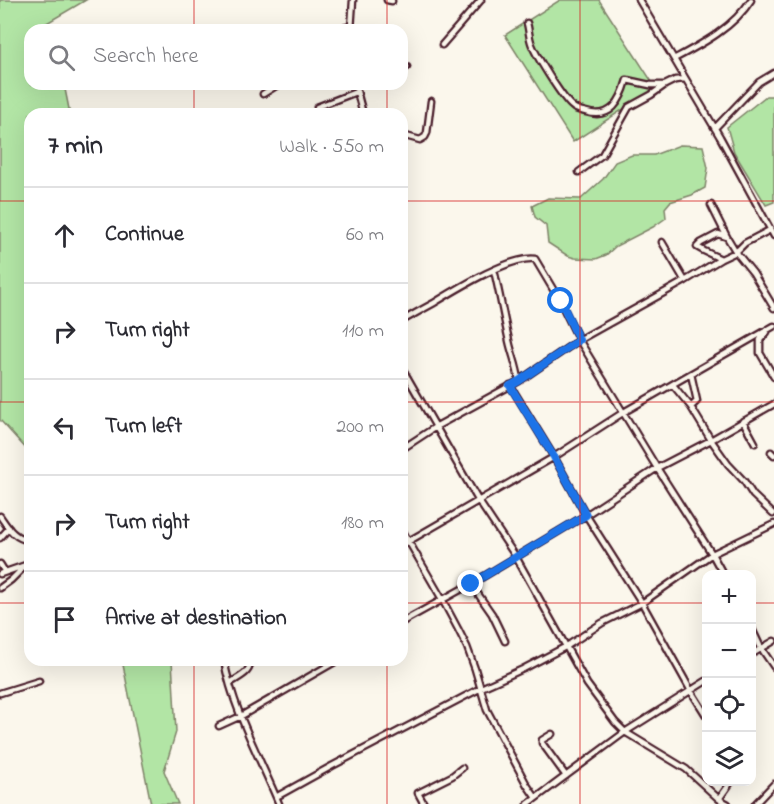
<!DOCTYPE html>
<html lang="en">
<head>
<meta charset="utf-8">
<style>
	:root { --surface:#fff; --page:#f7f7f7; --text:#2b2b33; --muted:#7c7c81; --line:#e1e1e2 }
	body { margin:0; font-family:"Indie Flower",sans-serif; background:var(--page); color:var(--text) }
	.controls { position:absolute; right:18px; bottom:18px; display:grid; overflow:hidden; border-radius:12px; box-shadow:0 6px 24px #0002 }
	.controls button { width:54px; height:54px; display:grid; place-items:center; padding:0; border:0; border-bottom:2px solid var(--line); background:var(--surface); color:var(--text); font:30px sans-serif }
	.stop { position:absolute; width:18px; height:18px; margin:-14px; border:4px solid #1a73e8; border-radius:50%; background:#fff }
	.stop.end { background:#1a73e8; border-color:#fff; box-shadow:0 2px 6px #0008 }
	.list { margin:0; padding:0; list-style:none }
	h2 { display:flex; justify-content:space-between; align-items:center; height:78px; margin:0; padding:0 24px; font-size:26px }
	h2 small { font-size:20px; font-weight:400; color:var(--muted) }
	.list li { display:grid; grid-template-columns:39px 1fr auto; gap:18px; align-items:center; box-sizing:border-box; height:96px; padding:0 24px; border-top:2px solid var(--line) }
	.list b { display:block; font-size:22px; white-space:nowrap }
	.list em { font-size:20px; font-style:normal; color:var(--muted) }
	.icon { flex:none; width:33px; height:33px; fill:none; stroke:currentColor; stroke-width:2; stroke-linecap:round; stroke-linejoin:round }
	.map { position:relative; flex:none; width:774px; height:804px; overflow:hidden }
	.search { position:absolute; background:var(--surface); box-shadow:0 6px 24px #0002; left:24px; top:24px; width:384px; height:66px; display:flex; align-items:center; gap:15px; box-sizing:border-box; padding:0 21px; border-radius:18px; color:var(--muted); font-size:22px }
	.panel { position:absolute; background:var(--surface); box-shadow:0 6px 24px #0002; left:24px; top:108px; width:384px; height:558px; border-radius:18px }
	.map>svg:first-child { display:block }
	.green { fill:#b2e5a5; stroke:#7e8268; stroke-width:1.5 }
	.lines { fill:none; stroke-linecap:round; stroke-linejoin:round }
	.minor-casing { stroke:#4a1f2b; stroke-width:9 }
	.minor { stroke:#fbf7ec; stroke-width:4.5 }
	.route { stroke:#1a73e8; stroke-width:8 }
	.grid { fill:none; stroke:#d62828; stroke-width:1.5; stroke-opacity:0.55 }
</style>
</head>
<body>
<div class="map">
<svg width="774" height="804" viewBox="0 0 774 804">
	<rect width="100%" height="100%" fill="#fbf7ec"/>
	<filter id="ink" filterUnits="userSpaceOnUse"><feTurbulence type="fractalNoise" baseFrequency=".0167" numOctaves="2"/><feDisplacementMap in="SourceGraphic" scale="12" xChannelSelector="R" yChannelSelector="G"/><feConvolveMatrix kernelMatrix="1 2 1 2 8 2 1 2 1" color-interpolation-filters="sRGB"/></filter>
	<g filter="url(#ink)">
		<path class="green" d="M0,0H86L35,30H30V84H64L70,114H30V453L0,420Z
			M560,0H599L656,88L573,142L505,35Z
			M766,96H774V202L766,205L734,152L727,127Z
			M680,145L703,146L708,168L705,188L692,195L670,202L665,208L666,218L653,227L616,246L606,255L596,259L575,258L568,256L548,243L546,226L535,217L532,206L548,198L581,199L603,179L615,162L632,155H654Z
			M122,660H172L176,732L164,771L178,804H151Z"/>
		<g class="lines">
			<defs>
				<path id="minor" d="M387,0L392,1
					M639,0L720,137L774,236
					M527,23C529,30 529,38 532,45C537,57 563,100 573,107C576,110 582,111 586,112C611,120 621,101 627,80L650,85H665
					M335,30L351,26
					M351,30L353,0
					M442,45L481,0
					M674,59C702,44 733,28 751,0
					M402,68L407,67
					M355,84L363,114
					M263,94L279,84
					M317,107L356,92
					M715,128L759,82L774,73
					M402,135L420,140L425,137L427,133L431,101
					M579,172L602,155L629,107L651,95L665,85L675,80L685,79
					M711,205L727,237L736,252L753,273L774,308
					M662,242L685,281
					M721,259L704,251L697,247L701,243L718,234L727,237
					M494,270C500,295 504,320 510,345C513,357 518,369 519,381
					M402,321C412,315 423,309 434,303C457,289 510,256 535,259L560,301L579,340L657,468L712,554L723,574
					M767,332L760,340V353L774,377
					M402,368L478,500L516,557L587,684L615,722L625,732L686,769L719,799L728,804
					M691,374L697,401L691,407
					M510,385L554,457L586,515L642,603L691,691L706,715
					M673,385L691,407L711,440L728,464L744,481L753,495L773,514
					M743,421L755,443
					M402,449L437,426L519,381L579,340L685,281L721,259L736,252L745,243L770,230
					M771,452L774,455
					M0,516C9,529 14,538 30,541
					M402,530L442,599L458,629L467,647L475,669L487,710L527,785L536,798
					M0,538L9,528
					M402,545L554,457L624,412L774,326
					M0,564L5,572
					M0,574L26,565
					M471,584L492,614L505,641
					M0,588L11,580L27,564
					M402,622L471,584L586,515L657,468L711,440L774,404
					M752,629L761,648L774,667
					M752,654L774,641
					M224,660C233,710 260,758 279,804
					M230,683C239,677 253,672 249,660
					M0,693L39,681
					M219,726L241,716L338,660
					M552,734L542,740V743L566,776
					M276,797L332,766L481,688L523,669L567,646L602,623L642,603L712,554L774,524
					M719,799L731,782
					M424,804L418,793L452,776L462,768
					M528,804L625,732L706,681
					M755,804L774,784"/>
			</defs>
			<use href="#minor" class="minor-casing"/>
			<use href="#minor" class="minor"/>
		</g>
	</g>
	<g class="lines" filter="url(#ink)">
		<path class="route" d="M471,584L586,515L554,457L510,386L519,381L579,340L561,301"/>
	</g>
	<path class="grid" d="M194,0V30M387,0V30M580,0V804M194,84V114M387,84V114M0,201H30M402,201H774M0,402H30M402,402H774M0,603H30M402,603H706M752,603H774M194,660V804M387,660V804"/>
</svg>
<div class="controls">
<button>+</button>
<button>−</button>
<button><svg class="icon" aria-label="locate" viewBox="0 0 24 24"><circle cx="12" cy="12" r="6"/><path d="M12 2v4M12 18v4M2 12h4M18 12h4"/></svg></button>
<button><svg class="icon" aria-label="layers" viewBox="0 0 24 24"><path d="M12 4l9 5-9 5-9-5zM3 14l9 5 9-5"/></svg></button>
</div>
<div class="stop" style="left:561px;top:301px"></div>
<div class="stop end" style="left:471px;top:584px"></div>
<div class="search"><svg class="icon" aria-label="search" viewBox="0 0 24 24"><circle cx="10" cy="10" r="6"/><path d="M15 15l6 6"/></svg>Search here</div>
<section class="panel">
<h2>7 min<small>Walk · 550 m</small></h2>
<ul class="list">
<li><svg class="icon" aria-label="ahead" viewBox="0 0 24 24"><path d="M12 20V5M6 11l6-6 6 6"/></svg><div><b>Continue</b></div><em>60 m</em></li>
<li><svg class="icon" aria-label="right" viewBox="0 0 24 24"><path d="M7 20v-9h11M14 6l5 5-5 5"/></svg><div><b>Turn right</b></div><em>110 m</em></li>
<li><svg class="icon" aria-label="left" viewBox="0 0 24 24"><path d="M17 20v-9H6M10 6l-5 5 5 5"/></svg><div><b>Turn left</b></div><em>200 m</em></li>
<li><svg class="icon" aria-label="right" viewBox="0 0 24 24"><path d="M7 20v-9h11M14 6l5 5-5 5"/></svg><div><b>Turn right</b></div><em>180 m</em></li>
<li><svg class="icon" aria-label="arrive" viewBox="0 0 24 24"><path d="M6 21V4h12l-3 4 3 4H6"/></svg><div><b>Arrive at destination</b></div></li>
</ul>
</section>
</div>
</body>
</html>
